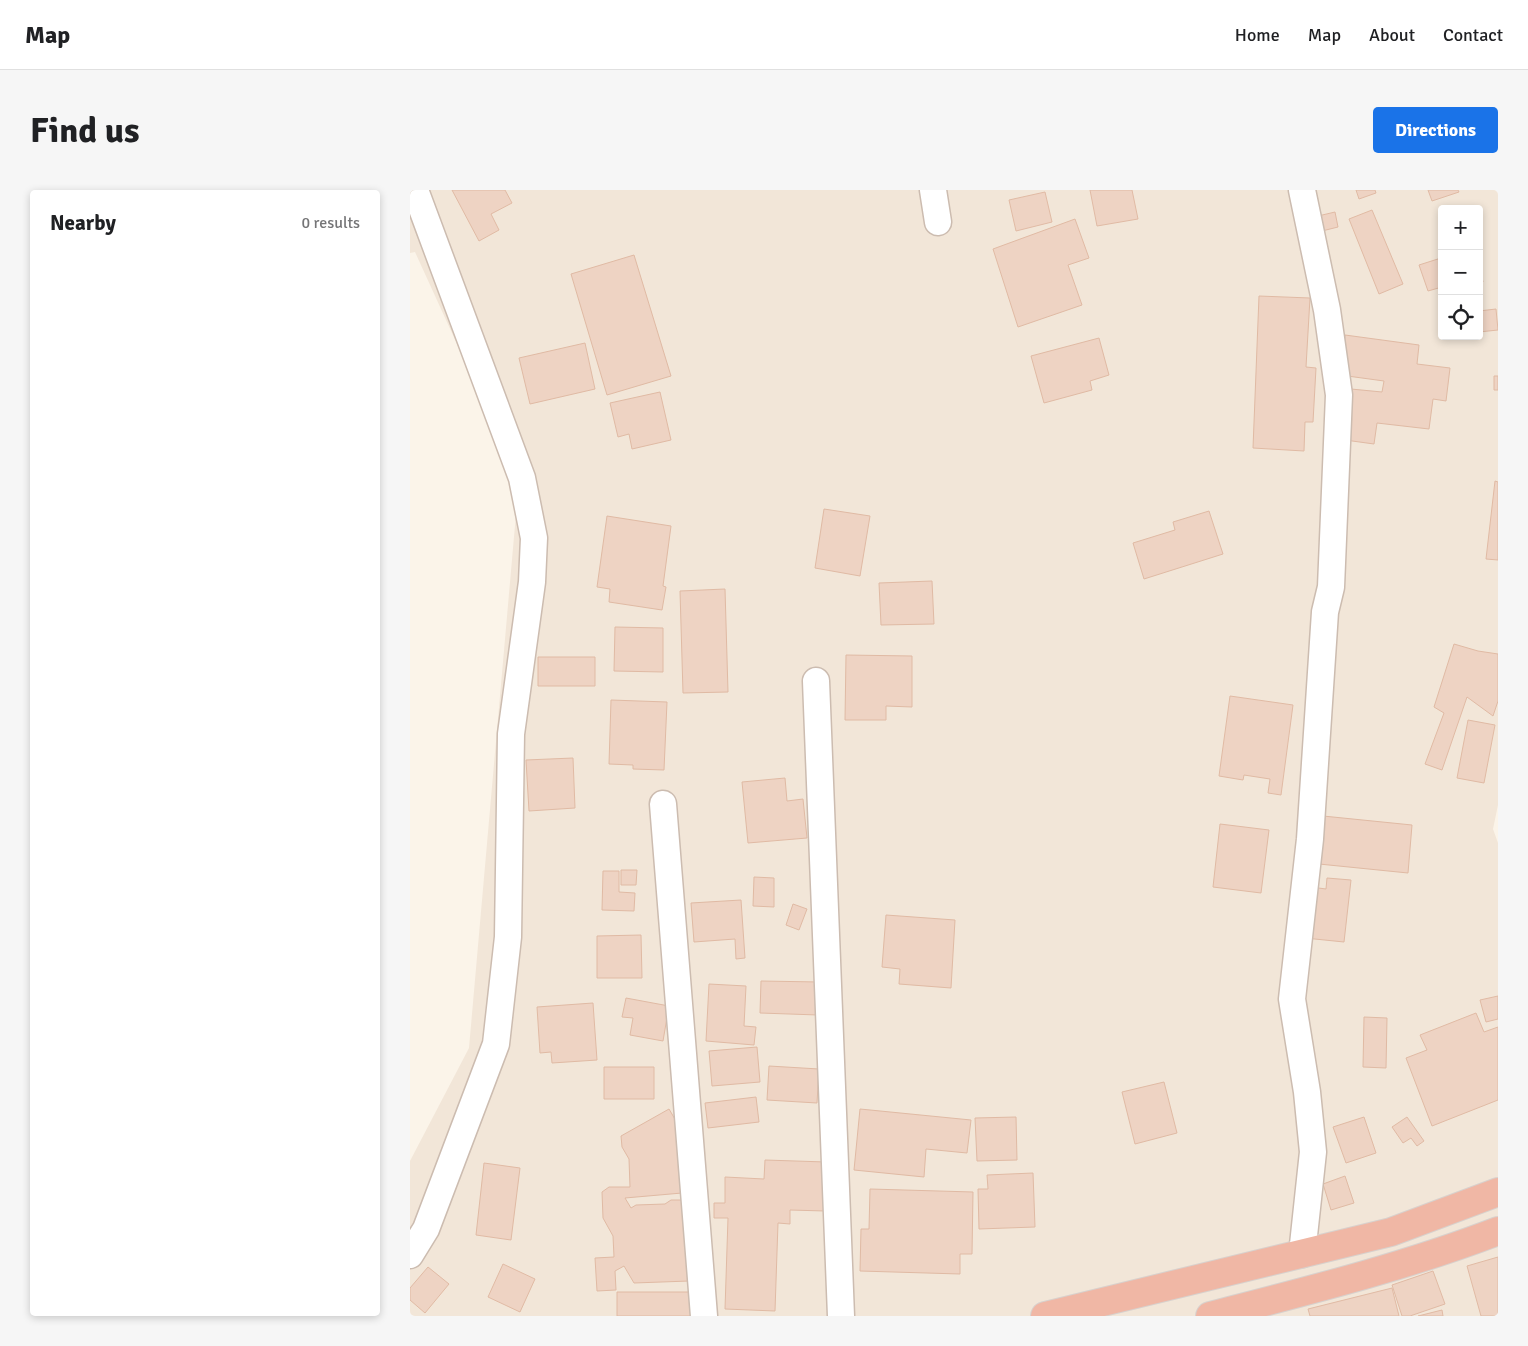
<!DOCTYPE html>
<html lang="en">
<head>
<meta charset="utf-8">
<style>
	:root { --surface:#fff; --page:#f6f6f6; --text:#202124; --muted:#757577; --line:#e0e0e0; --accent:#1a73e8 }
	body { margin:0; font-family:Signika,sans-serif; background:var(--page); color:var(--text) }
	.controls { position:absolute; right:15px; top:15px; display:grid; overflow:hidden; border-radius:5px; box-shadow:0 2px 8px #0003 }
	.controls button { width:45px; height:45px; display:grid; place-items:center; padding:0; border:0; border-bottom:1px solid var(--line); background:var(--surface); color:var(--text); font:25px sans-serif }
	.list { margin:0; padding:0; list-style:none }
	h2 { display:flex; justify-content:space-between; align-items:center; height:65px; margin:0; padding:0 20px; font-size:21px }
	h2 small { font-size:16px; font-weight:400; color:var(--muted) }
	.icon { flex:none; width:28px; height:28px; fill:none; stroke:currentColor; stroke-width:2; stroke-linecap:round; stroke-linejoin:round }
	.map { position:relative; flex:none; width:1088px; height:1126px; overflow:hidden; border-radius:5px }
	header { display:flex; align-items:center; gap:30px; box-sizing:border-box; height:70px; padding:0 25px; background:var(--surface); border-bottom:1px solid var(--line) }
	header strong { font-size:24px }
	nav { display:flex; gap:28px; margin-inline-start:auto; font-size:18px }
	.intro { display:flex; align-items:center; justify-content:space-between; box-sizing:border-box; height:120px; padding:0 30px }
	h1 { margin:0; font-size:35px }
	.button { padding:12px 22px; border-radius:5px; background:var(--accent); color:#fff; font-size:18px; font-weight:700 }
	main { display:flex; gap:30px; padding:0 30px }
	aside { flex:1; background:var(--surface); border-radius:5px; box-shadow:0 2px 8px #0003 }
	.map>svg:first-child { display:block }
	.residential { fill:#f2e6d8; fill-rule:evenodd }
	.building { fill:#eed3c3; stroke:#e0baa4 }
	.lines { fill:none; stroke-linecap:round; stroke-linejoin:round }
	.street-casing { stroke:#ccbcb0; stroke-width:29 }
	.highway-casing { stroke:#d8d1cd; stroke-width:30 }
	.street { stroke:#fff; stroke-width:26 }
	.highway { stroke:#f0b7a5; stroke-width:28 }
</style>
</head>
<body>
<header>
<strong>Map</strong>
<nav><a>Home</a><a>Map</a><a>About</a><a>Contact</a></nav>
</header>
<div class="intro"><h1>Find us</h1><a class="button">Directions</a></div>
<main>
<aside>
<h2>Nearby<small>0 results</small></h2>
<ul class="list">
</ul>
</aside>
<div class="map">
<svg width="1088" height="1126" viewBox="0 0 1088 1126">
	<rect width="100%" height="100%" fill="#fbf4e9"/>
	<path class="residential" d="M0,0H1088V615L1083,639L1088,653V1126H0V971L59,858L109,290L5,62L0,63ZM1032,19H1069V146H1032Z"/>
	<path class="building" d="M42,0H95L102,13L81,24L89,40L69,51Z
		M680,0H722L728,29L687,36Z
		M946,0H965L966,3L949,9Z
		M1018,0H1048L1049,2L1022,11Z
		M635,2L642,32L606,41L599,10Z
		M962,20L993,94L969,104L939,29Z
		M925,22L928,37L912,41L908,26Z
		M665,29L679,68L658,75L672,115L608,137L583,59Z
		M224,65L261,186L197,205L161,84Z
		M1031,68L1032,97L1018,101L1009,75Z
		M1069,76L1073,92L1069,93Z
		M849,106L900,108L896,177L906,178L903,232H895L894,261L843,258Z
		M1086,119L1088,140L1069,142V121Z
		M935,145L1009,155L1007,174L1040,178L1036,211L1023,209L1019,239L967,233L964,254L935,250L941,199L972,202L974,191L930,185Z
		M689,148L699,185L680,191L682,200L634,213L621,166Z
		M175,153L185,199L120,214L109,168Z
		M1084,186H1088V200H1084Z
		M250,202L261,250L222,259L219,244L208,247L200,213Z
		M1085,291L1088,292V370L1076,369Z
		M414,319L460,326L450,386L405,378Z
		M799,321L813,364L734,389L723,353L765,340L763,332Z
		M197,326L261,336L253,396L256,397L252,420L199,412L200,399L187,397Z
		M522,391L524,434L471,435L469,393Z
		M315,399L318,502L273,503L270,401Z
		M205,437L253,438V482L204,481Z
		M1044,454L1068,461L1088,464V511L1083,526L1057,507L1032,580L1015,574L1034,523L1024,517Z
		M436,465L502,466V517L476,516V530H435Z
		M128,467H185V496H128Z
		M820,506L883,515L871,605L858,603L860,589L834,585L833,590L809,586Z
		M201,510L257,512L254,580L223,579V575L199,574Z
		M1058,530L1085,535L1074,593L1047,588Z
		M163,568L165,618L119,621L116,570Z
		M375,588L377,611L393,609L397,648L338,653L332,592Z
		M913,626L1002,635L998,683L909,674Z
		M810,634L859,640L851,703L803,697Z
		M211,680H227L226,695H211Z
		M193,681H209V702L225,703L224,721L192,720Z
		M344,687L364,688V717L343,716Z
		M917,688L941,690L934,752L895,748L901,697L916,699Z
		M331,710L335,768L326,769L325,749L284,752L281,713Z
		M383,714L397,719L389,740L376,735Z
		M476,725L545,730L541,798L489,794L490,779L472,777Z
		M231,745L232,788H187V746Z
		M351,791L409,792L408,825L350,823Z
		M299,794L336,796L334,836L346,837L344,855L296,851Z
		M1088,806V829L1076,832L1070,810Z
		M216,808L259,816L253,851L220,845L223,828L212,827Z
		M183,813L187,870L142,873L141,862L130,863L127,817Z
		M1066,823L1074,842L1088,837V910L1022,936L996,868L1017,860L1010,845Z
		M954,827L977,828L976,878L953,877Z
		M347,857L350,892L302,896L299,861Z
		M359,876L409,879L407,913L357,910Z
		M194,877H244V909H194Z
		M754,892L767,943L725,954L712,902Z
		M346,907L349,932L298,938L295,913Z
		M259,919L269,936L272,1003L215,1008L221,1018L226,1015L255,1014L261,1010H275L279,1091L224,1093L214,1076L205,1081L206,1100L187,1101L185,1068L204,1067L203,1046L193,1028L192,1002L199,997H220L219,969L212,957L211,946Z
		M450,919L561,930L557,963L516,959L514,987L444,980Z
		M606,927L607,970L567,971L565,928Z
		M954,927L966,963L936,973L923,937Z
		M997,927L1014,951L1007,956L1001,948L993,953L982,937Z
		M355,970L416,972L415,1021L380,1020V1034L368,1033L365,1121L315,1119L318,1028H304V1013H315V987L354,989Z
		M74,973L110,978L101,1050L66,1045Z
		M623,983L625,1037L569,1039L568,999H578L577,985Z
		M935,986L944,1013L921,1020L913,994Z
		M460,999L563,1002L562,1064H550V1084L450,1081L451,1039H459Z
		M1088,1067V1126H1071L1057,1076Z
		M93,1074L125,1089L110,1122L78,1107Z
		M18,1077L39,1094L15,1123L0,1110V1098Z
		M1023,1081L1035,1114L1000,1126H992L982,1095Z
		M982,1098L989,1126H900L898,1119Z
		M207,1102H283L284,1126H207Z
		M1032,1120L1033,1126H1008Z"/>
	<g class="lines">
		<defs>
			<path id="street" d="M523,0L528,32
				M406,491L431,1126
				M253,614L294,1126
				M892,1064L903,962L897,902L882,809L900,649L915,422L921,397L929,205L917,120L892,0
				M0,1065L16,1039L86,854L98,747L101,544L122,392L124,348L112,288L5,0"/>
			<path id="highway" d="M635,1126L981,1042L1088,1002
				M800,1126C897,1101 994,1077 1088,1041"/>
		</defs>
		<use href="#street" class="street-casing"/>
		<use href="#highway" class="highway-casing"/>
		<use href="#street" class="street"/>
		<use href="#highway" class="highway"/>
	</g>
</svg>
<div class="controls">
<button>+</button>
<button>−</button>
<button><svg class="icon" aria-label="locate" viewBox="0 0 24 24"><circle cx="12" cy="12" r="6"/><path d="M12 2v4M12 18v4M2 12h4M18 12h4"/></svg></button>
</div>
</div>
</main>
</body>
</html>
